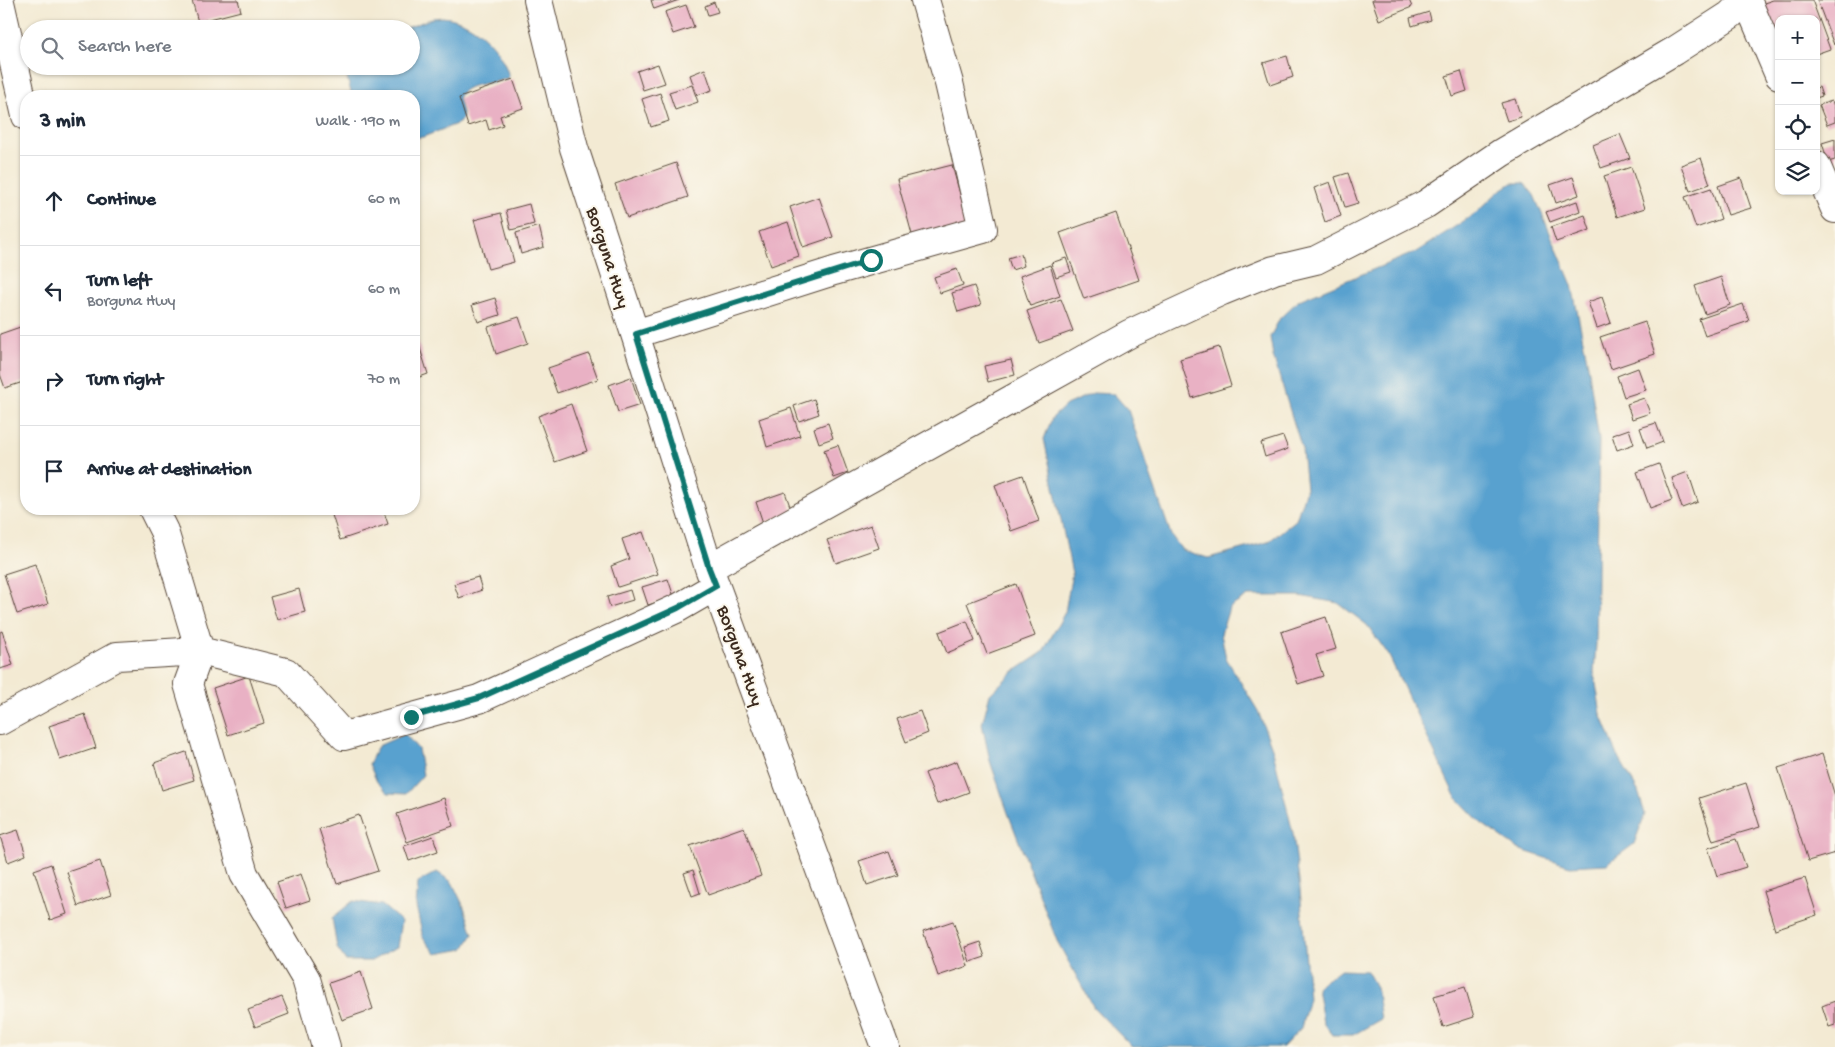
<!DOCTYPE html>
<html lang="en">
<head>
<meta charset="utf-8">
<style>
	:root { --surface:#fff; --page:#f6f6f7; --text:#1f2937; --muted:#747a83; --line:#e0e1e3 }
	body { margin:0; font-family:"Gochi Hand",sans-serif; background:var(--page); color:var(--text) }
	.controls { position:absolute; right:15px; top:15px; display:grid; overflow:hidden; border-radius:10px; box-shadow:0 1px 4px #0004 }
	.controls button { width:45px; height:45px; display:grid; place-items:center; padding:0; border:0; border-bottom:1px solid var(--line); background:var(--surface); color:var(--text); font:25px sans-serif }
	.stop { position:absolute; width:15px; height:15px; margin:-11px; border:4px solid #0f766e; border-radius:50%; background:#fff }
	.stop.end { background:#0f766e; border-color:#fff; box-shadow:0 1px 5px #0008 }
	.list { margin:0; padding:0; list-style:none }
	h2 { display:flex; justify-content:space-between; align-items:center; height:65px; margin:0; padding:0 20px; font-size:21px }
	h2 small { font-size:16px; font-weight:400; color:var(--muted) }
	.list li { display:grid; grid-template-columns:32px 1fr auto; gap:15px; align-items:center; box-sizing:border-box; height:90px; padding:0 20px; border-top:1px solid var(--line) }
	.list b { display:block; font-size:19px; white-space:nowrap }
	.list p { margin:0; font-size:16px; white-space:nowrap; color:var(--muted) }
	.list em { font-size:16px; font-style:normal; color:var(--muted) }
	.icon { flex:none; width:28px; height:28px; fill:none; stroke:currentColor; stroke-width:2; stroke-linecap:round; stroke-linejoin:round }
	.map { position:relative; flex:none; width:1835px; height:1047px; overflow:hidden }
	.search { position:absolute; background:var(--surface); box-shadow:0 1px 4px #0004; left:20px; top:20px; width:400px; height:55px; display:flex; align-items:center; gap:12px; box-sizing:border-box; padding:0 18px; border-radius:28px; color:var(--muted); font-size:19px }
	.panel { position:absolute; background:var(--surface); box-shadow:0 1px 4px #0004; left:20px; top:90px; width:400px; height:425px; border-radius:20px }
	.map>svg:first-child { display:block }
	.water { fill:#59a1cf; stroke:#4a6676 }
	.building { fill:#e9b1c4 }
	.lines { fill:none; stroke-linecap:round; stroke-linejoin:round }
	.minor-casing { stroke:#574739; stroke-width:30 }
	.minor { stroke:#fff; stroke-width:28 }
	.route { stroke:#0f766e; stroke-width:6 }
	.labels { text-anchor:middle; stroke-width:4; stroke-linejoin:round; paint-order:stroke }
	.street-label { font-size:19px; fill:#3b2a1e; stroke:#fbf7ec }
</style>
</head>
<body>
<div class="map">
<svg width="1835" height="1047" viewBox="0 0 1835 1047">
	<rect width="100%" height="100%" fill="#fbf7ec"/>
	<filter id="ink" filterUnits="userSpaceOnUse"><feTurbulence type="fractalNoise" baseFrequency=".02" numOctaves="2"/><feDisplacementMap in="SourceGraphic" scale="10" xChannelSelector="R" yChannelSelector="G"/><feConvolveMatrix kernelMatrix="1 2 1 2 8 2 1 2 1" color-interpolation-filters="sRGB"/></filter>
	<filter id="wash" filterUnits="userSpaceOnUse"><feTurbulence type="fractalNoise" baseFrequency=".0096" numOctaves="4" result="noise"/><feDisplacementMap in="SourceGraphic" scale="20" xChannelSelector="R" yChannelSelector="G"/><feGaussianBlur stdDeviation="1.12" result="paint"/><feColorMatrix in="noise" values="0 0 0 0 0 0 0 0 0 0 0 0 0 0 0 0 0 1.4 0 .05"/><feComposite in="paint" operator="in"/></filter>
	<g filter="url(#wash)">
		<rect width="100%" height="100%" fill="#f3ead3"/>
		<path class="water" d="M442,17C473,19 502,48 509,77C494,86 466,80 458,98L463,117L459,123L423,137L414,138V96H352L344,66H411V29H404L433,18Z
			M1512,183H1524L1534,195L1572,285L1588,365L1599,440L1596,644L1594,672L1601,714L1618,756L1638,791L1645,814L1634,844L1607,864L1570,866L1518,849L1481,823L1455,796L1388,654L1367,625L1338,603L1300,596H1248L1229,608L1221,634L1226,658L1258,711L1273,751L1293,833L1300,889L1309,998L1301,1028L1283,1047H1132L1094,1008L1057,941L1008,813L990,761L982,724L990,694L1013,672L1043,652L1065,612L1072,573L1044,439L1052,418L1066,405L1093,393L1114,394L1128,410L1171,535L1182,550L1208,558L1268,542L1296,520L1306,489L1302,449L1273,356L1270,337L1280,318L1299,300L1416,252L1476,213L1499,191Z
			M405,734L418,749L423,775L406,794L388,793L377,782L369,764L378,746Z
			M437,872L452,882L464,907L473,934L464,949L436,954L423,938L416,906L418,882Z
			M353,901L382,905L401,921L397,947L371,961H346L337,948L332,918Z
			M1339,970L1367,971L1376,987L1381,1019L1353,1035H1333L1323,1022L1317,987Z"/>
		<g id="blocks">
			<path class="building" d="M192,0H238L241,11L198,22Z
				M651,0H679L654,9Z
				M1372,0H1409L1412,7L1379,20Z
				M1773,0H1812L1830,49L1816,54V19H1779V53L1761,4Z
				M1817,0H1835V44L1834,45Z
				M714,2L718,12L708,15L705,6Z
				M686,5L694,27L673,34L665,12Z
				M1429,12L1431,20L1412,26L1410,18Z
				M1287,56L1293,77L1270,85L1263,63Z
				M658,64L665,83L643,90L637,71Z
				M705,69L712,90L697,95L690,75Z
				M1461,71L1467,91L1452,96L1446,76Z
				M513,79L523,108L500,116L503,125L489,130L486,120L468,126L459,98Z
				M692,85L698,102L675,110L669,92Z
				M1819,87L1822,96L1816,98V88Z
				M660,93L669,121L651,127L642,99Z
				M1515,99L1521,117L1507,121L1501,103Z
				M1832,101L1835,109V122L1827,125L1819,105Z
				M1620,134L1630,158L1601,168L1593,145Z
				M1835,139V160L1828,162L1822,143Z
				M1701,158L1710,184L1690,191L1681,165Z
				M676,163L688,197L627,218L615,184Z
				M952,165L969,227L914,242L897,179Z
				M1631,167L1645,208L1617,217L1604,176Z
				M1348,173L1358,203L1345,207L1335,177Z
				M1573,177L1579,195L1556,203L1550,185Z
				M1741,178L1751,208L1728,215L1718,186Z
				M1330,182L1341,216L1325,222L1314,188Z
				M1711,188L1721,219L1696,228L1685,197Z
				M819,197L833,237L803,247L790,207Z
				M1577,201L1580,211L1550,222L1546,212Z
				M529,204L534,224L511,230L506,210Z
				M501,213L514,262L488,269L474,220Z
				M1116,213L1139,280L1084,299L1060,233Z
				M1585,215L1590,230L1556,242L1551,227Z
				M788,222L799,256L771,266L759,232Z
				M539,226L544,247L521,254L516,233Z
				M1021,254L1024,266L1012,270L1008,258Z
				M1066,258L1071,272L1056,277L1051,263Z
				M1050,265L1060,296L1030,306L1020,276Z
				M957,269L963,285L940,293L934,277Z
				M1721,277L1730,305L1705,314L1695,286Z
				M974,286L981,305L958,312L952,293Z
				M1602,297L1611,323L1597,328L1588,302Z
				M495,298L500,315L478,322L472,305Z
				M1061,299L1073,331L1039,343L1027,311Z
				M1743,304L1749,321L1705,336L1699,319Z
				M519,317L528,343L496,354L488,327Z
				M1645,322L1655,354L1611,369L1600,337Z
				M26,325V381L5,388L0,374V334Z
				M414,329L428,374L414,379Z
				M1219,347L1231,386L1192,398L1180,359Z
				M589,354L598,379L557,393L548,368Z
				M1011,360L1015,375L988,382L984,366Z
				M1638,368L1646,390L1624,397L1617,376Z
				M631,377L640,405L618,412L609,385Z
				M1644,398L1650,413L1632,419L1627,404Z
				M814,399L819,414L799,421L794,406Z
				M571,404L587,451L555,462L538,416Z
				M791,408L800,436L767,447L759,419Z
				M828,423L833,438L819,443L814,428Z
				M1656,423L1663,442L1647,448L1640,428Z
				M1629,429L1634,444L1617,450L1612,435Z
				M1283,436L1288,449L1265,457L1261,443Z
				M838,445L848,473L834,478L824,450Z
				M1659,464L1672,500L1650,508L1637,472Z
				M1688,472L1698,502L1682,508L1672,478Z
				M1023,475L1039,521L1011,531L995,485Z
				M785,492L792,512L763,523L756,502Z
				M340,509H383L388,524L340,540L331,512Z
				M871,525L879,548L836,563L827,540Z
				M643,532L658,574L618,587L611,566L629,559L622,539Z
				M35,564L48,604L17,614L4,574Z
				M478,577L482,590L459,598L454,584Z
				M668,579L674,597L648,605L642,587Z
				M1016,584L1035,636L987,654L967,603Z
				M299,589L305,612L277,620L270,597Z
				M630,590L633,600L610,607L607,597Z
				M1326,617L1336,649L1316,655L1323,676L1298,684L1281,632Z
				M967,621L975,641L947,653L939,632Z
				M2,631L13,665L0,669V632Z
				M249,676L264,723L228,735L213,688Z
				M920,711L928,733L906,742L897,719Z
				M85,714L96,748L60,760L49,726Z
				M186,752L194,780L162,790L154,763Z
				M1822,754L1835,796V853L1808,861L1778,768Z
				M957,761L969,792L937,804L925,773Z
				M1746,783L1760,827L1713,841L1699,798Z
				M444,798L453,826L407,842L397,814Z
				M359,815L378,871L337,884L319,829Z
				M744,827L761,876L708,895L690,846Z
				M18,830L26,855L8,862L0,836Z
				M433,836L438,851L409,861L404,846Z
				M1736,839L1746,867L1717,876L1708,848Z
				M889,851L898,875L867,885L859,861Z
				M100,861L111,895L78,906L67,872Z
				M51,864L67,914L50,920L34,870Z
				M693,870L700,893L692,896L684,873Z
				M301,874L310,900L286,908L277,882Z
				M1805,878L1817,915L1775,929L1763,891Z
				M953,921L968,966L938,976L923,931Z
				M980,942L985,957L970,962L965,947Z
				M361,972L373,1009L342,1020L329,983Z
				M1465,987L1474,1017L1443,1027L1434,996Z
				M282,997L289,1014L255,1027L248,1010Z
				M1835,1001V1025L1829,1027L1822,1006Z"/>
		</g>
	</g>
	<g filter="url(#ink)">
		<use href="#blocks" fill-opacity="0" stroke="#574739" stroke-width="1"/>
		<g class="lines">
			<defs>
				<path id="minor" d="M538,0L574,148L635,334L709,568L885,1047
					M1747,0L1779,75
					M0,2L26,116
					M1816,165L1835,209
					M635,334L834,271L983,229L949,83L925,0
					M153,509L164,531L200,651L188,684L244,874L306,979L326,1047
					M709,568L1129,334L1222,291L1274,270L1316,260L1426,204L1501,153L1674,51L1730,15L1745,0
					M0,721L117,656L200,651L286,672L344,736L479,699L678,608L716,586"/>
			</defs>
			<use href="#minor" class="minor-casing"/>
			<use href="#minor" class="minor"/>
		</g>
	</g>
	<g class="lines" filter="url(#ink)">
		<path class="route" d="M411,717L479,698L678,608L716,586L709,568L636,334L871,260"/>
	</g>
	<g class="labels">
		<g class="street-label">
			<text transform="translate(610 257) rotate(72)" y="7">Borguna Hwy</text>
			<text transform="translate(742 655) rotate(70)" y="7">Borguna Hwy</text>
		</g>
	</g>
</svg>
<div class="controls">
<button>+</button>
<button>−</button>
<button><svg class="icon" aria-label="locate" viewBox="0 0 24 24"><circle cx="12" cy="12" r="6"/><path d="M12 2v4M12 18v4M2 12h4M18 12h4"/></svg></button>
<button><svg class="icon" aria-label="layers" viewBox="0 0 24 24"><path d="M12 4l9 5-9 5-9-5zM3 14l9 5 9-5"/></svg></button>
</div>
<div class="stop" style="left:871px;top:260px"></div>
<div class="stop end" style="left:411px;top:717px"></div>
<div class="search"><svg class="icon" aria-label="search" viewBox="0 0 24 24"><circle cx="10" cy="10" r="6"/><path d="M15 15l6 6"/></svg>Search here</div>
<section class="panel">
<h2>3 min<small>Walk · 190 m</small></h2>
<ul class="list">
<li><svg class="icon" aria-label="ahead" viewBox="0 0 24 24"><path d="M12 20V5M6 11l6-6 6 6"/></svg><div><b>Continue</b></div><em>60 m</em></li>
<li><svg class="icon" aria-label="left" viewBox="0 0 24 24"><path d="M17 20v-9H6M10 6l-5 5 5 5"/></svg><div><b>Turn left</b><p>Borguna Hwy</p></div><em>60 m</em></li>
<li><svg class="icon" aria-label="right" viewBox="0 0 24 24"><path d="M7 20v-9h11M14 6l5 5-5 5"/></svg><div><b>Turn right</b></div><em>70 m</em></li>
<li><svg class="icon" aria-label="arrive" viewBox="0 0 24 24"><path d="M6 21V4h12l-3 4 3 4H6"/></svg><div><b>Arrive at destination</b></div></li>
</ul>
</section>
</div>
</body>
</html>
